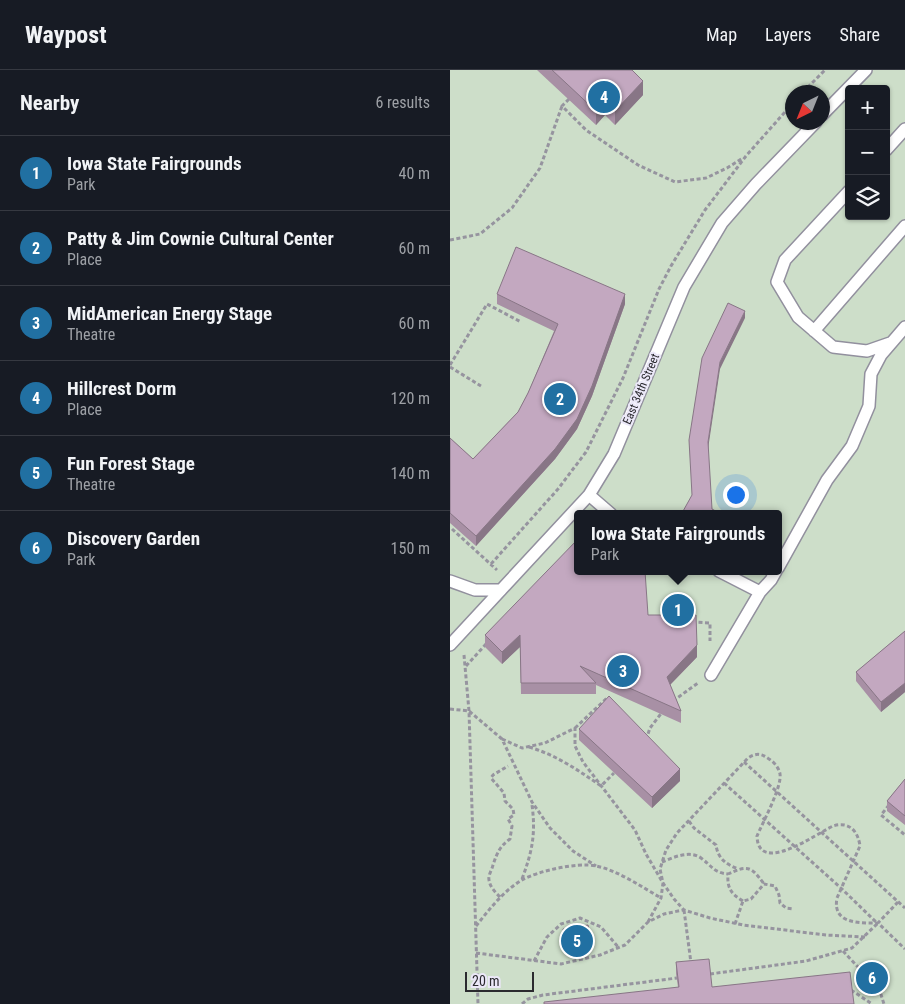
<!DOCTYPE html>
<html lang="en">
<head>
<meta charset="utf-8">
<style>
	:root { --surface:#171b24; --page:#20242c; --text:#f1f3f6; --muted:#9ea1a6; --line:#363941; --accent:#2170a2 }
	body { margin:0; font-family:"Roboto Condensed",sans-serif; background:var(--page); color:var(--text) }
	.controls { position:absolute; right:15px; top:15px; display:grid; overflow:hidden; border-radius:5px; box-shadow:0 1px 4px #0004 }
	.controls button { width:45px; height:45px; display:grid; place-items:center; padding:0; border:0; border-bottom:1px solid var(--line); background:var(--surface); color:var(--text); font:25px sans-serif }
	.compass { position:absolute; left:335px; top:15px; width:45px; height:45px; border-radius:50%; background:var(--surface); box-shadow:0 1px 4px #0004; rotate:223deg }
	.scale { position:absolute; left:15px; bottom:12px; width:69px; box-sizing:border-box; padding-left:5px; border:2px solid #2b2a2f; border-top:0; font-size:14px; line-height:18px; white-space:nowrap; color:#2b2a2f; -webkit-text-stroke:4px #ebe8f8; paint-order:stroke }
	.you { position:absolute; left:285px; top:424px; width:18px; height:18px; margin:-12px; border:4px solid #fff; border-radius:50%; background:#1a73e8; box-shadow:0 0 0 8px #1a73e833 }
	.badge { display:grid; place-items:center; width:32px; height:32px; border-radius:50%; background:var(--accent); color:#fff; font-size:16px; font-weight:700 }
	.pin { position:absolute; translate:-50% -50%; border:2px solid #fff; box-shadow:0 1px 5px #0006 }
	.popup { position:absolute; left:124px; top:440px; width:208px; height:65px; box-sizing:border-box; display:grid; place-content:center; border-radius:5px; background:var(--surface); filter:drop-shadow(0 1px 4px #0005); font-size:16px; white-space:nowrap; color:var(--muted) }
	.popup b { font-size:19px; color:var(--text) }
	.popup::after { content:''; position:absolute; left:50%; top:100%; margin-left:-10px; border:10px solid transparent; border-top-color:var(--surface) }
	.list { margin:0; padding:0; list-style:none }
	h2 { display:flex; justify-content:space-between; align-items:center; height:65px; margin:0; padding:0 20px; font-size:21px }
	h2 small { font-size:16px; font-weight:400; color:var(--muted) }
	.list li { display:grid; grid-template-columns:32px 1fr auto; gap:15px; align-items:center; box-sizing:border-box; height:75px; padding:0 20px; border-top:1px solid var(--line) }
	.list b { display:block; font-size:19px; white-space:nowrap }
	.list p { margin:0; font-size:16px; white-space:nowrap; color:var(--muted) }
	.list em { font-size:16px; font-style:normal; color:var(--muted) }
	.icon { flex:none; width:28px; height:28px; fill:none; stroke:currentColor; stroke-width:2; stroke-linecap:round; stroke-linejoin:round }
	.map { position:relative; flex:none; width:455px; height:934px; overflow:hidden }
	header { display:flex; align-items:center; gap:30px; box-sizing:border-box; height:70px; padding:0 25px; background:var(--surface); border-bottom:1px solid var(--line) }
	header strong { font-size:24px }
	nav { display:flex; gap:28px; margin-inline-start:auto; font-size:18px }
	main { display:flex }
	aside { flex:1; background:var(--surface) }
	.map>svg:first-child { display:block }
	.green { fill:#cddec9; fill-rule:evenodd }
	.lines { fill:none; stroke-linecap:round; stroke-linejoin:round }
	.service-casing { stroke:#92909e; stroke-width:14 }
	.path { stroke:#96949f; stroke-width:3; stroke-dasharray:4 2.5; stroke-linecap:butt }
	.service { stroke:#fff; stroke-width:11 }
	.wall { fill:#a890a5 }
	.shaded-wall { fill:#887686 }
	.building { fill:#c3a8c0; stroke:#887686 }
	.labels { text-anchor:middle; stroke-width:4; stroke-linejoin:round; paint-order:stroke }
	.street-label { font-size:12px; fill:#2b2a2f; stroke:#ebe8f8 }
</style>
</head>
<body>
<header>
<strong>Waypost</strong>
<nav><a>Map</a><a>Layers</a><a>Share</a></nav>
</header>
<main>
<aside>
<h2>Nearby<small>6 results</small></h2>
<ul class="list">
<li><span class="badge">1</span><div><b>Iowa State Fairgrounds</b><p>Park</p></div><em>40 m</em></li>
<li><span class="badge">2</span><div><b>Patty &amp; Jim Cownie Cultural Center</b><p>Place</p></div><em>60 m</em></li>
<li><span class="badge">3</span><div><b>MidAmerican Energy Stage</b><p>Theatre</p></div><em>60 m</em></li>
<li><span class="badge">4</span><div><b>Hillcrest Dorm</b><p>Place</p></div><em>120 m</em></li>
<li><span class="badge">5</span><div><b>Fun Forest Stage</b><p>Theatre</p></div><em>140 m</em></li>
<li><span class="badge">6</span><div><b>Discovery Garden</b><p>Park</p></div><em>150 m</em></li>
</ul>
</aside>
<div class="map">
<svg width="455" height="934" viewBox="0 0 455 934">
	<rect width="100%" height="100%" fill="#ebe8f8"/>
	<path class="green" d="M0,0H455V934H0ZM399,19H436V146H399ZM342,22H372V52H342ZM128,444H328V501H128Z"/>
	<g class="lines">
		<defs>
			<path id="service" d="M372,45L416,0
				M436,80L455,59
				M399,121L335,190L327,212L348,247L383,277L417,281L440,273
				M364,261L455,156
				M139,425L161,444
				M328,498L377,410L402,376L419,336L421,304L431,285L455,257
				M269,501L310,522L321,510L326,501
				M0,511L25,520H51
				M0,575L139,425L164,384L234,217L272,153L306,114L366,52
				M261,605L310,522"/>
		</defs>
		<use href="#service" class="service-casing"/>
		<path class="path" d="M353,22L375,0
			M119,29L112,36L136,60L188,95L225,112L256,108L277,98L293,88
			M0,170L30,164L62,138L90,98L112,36
			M0,295L37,234L71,252
			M0,297L31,316
			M2,459L47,500
			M41,494L108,419L136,382L173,308L209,219L221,196L255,140L296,86L342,34
			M242,552L260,553V571
			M14,585L19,641L28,934
			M16,596L37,573
			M223,631L248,613
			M0,639L19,641L52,669L82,732L100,758L123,781L146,796
			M125,658L157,628
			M52,669L72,678L95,673L125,658V676L133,692L185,760L196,784L213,813L211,828L198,852
			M196,670L200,658L213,641
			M79,677C106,685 128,700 151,716L164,703
			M294,692L455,838
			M274,713L392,819L427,853
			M439,735L431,745L455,765
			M239,751L244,758L266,775C268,789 276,794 288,799
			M212,792C224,787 240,780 251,788C262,796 264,803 278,804
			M72,809C82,782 86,764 82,735
			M50,827C45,822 40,817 39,810C38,805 42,800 43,795C47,783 50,776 60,769L62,756L58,749L64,745L63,739L55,731L54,723L41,708L43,705L58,696
			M293,831C281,824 277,818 278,804C298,795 301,796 314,814
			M448,832L428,853L455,879
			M234,840L241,893
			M285,854L293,831L301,829L314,814L325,816L329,825L330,833L336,838L344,839
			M26,856C39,840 53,821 72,810C88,801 127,792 146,796C167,800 192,817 211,828
			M415,867L376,865L293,855L260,848L234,840L224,829L213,813L210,799L216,780L227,763L298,688C306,683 311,683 319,689C324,692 329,698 330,704C332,717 313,752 307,766C308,806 366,764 383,756C399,751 408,761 410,776L387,828C382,854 409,853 428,853
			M393,881L408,897L419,904L427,912L434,934
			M26,883L111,894L150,885L175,875L198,852L214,844L233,840
			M84,891L97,867L111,854L130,848L151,857L169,878
			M260,904L356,891L402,878L428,853
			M401,920L422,934
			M72,934L78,929L93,925L227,908"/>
		<use href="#service" class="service"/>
	</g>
	<path class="wall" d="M87,0H182L193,25L165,55L155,45L146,55Z
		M47,224L175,234L142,326L127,359L105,389L26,476L0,453V368L23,389L68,342L78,323L104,261L47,234Z
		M198,545L247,587L220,615L231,641V653L146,615V624H71L70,577L52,594L35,577V565Z
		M455,561V622L431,642L406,611V602Z
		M129,659L230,711L202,738L129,670Z
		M455,709V755L437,741V731Z
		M113,859L141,874V878L116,882Z
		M226,892L262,917H228L226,904Z"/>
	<path class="shaded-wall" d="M193,11V25L165,55V41Z
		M155,31V45L146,55V41Z
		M175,224V234L142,326L127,359L105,389L26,476V466Z
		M295,241V248L270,299L258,379V372L270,292Z
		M70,565V577L52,594V582Z
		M247,575V587L217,618V607Z
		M455,613V622L431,642V632Z
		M230,699V711L202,738V727Z"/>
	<path class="building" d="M102,0H182L193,11L165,41L155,31L146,41Z
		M66,177L175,224L142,316L127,349L105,379L26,466L0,443V368L23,389L68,342L78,323L108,254L47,224Z
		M278,233L295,241L270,292L258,372L262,439L271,444H234L232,443L242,425L239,370L252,288Z
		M128,469V501H195L198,545H246L247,575L217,607L231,641L130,596L146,613H71L70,565L52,582L35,565Z
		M455,561V613L431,632L406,602Z
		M159,626L230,699L202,727L129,659Z
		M455,709V746L437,731Z
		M138,855L141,874L116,879L113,859Z
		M259,889L262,917L400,902L404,934H94V932L229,917L226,892Z"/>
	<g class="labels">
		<g class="street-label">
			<text transform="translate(191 319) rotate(-67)" y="4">East 34th Street</text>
		</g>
	</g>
</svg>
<div class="controls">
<button>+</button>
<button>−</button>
<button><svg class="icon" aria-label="layers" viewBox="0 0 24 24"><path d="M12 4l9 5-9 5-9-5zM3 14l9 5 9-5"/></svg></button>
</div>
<svg class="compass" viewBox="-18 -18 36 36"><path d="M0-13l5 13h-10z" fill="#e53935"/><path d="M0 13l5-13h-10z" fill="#9ea1a6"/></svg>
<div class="scale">20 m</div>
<div class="you"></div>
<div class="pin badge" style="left:228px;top:540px">1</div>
<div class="popup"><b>Iowa State Fairgrounds</b>Park</div>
<div class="pin badge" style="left:110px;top:329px">2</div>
<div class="pin badge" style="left:173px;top:601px">3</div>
<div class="pin badge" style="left:154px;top:27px">4</div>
<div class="pin badge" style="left:127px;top:871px">5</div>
<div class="pin badge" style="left:422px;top:908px">6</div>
</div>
</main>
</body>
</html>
